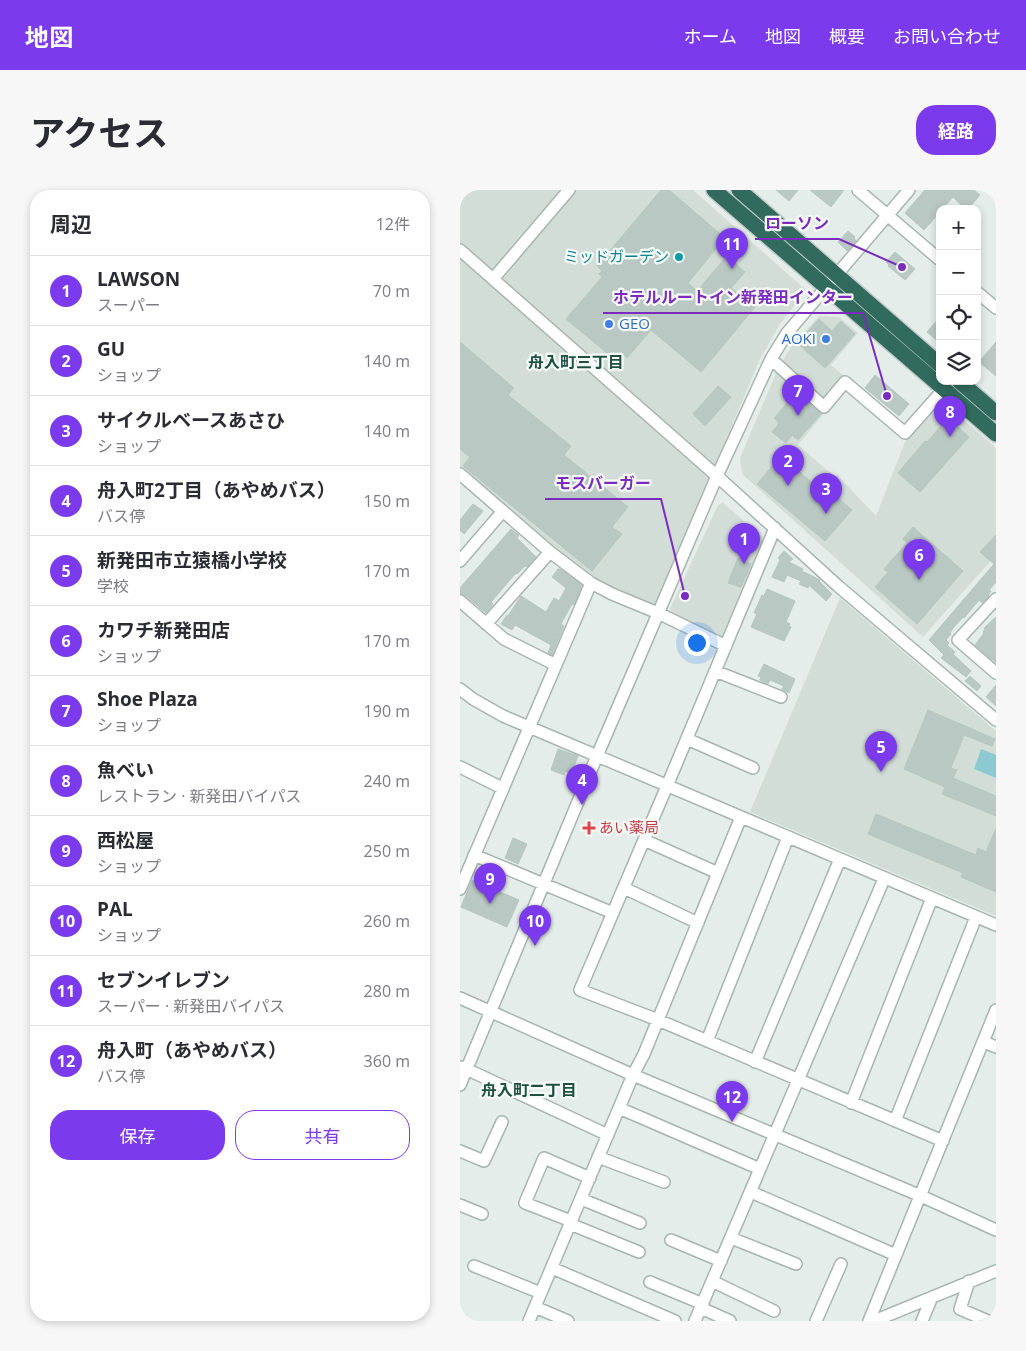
<!DOCTYPE html>
<html lang="ja">
<head>
<meta charset="utf-8">
<style>
	:root { --surface:#fff; --page:#f7f7f7; --text:#2b2b33; --muted:#7c7c81; --line:#e1e1e2; --accent:#7c3aed }
	body { margin:0; font-family:"Open Sans","Noto Sans JP",sans-serif; background:var(--page); color:var(--text) }
	.controls { position:absolute; right:15px; top:15px; display:grid; overflow:hidden; border-radius:10px; box-shadow:0 2px 8px #0003 }
	.controls button { width:45px; height:45px; display:grid; place-items:center; padding:0; border:0; border-bottom:1px solid var(--line); background:var(--surface); color:var(--text); font:25px sans-serif }
	.you { position:absolute; left:236px; top:452px; width:18px; height:18px; margin:-12px; border:4px solid #fff; border-radius:50%; background:#1a73e8; box-shadow:0 0 0 8px #1a73e833 }
	.badge { display:grid; place-items:center; width:32px; height:32px; border-radius:50%; background:var(--accent); color:#fff; font-size:16px; font-weight:700 }
	.pin { position:absolute; translate:-50% -41px; filter:drop-shadow(0 1px 2px #0008) }
	.pin::after { content:''; position:absolute; top:26px; width:18px; height:15px; background:inherit; clip-path:polygon(0 0,100% 0,50% 100%) }
	.list { margin:0; padding:0; list-style:none }
	h2 { display:flex; justify-content:space-between; align-items:center; height:65px; margin:0; padding:0 20px; font-size:21px }
	h2 small { font-size:16px; font-weight:400; color:var(--muted) }
	.list li { display:grid; grid-template-columns:32px 1fr auto; gap:15px; align-items:center; box-sizing:border-box; height:70px; padding:0 20px; border-top:1px solid var(--line) }
	.list b { display:block; font-size:19px; white-space:nowrap }
	.list p { margin:0; font-size:16px; white-space:nowrap; color:var(--muted) }
	.list em { font-size:16px; font-style:normal; color:var(--muted) }
	.actions { display:flex; gap:10px; padding:15px 20px }
	.actions a { flex:1; padding:11px 0; border:1px solid var(--accent); border-radius:20px; text-align:center; font-size:18px; color:var(--accent) }
	.actions .main { background:var(--accent); color:#fff }
	.icon { flex:none; width:28px; height:28px; fill:none; stroke:currentColor; stroke-width:2; stroke-linecap:round; stroke-linejoin:round }
	.map { position:relative; flex:none; width:536px; height:1131px; overflow:hidden; border-radius:20px }
	header { display:flex; align-items:center; gap:30px; box-sizing:border-box; height:70px; padding:0 25px; background:var(--accent); color:#fff }
	header strong { font-size:24px }
	nav { display:flex; gap:28px; margin-inline-start:auto; font-size:18px }
	.intro { display:flex; align-items:center; justify-content:space-between; box-sizing:border-box; height:120px; padding:0 30px }
	h1 { margin:0; font-size:35px }
	.button { padding:12px 22px; border-radius:20px; background:var(--accent); color:#fff; font-size:18px; font-weight:700 }
	main { display:flex; gap:30px; padding:0 30px }
	aside { flex:1; background:var(--surface); border-radius:20px; box-shadow:0 2px 8px #0003 }
	.map>svg:first-child { display:block }
	.built { fill:#d2ddd8 }
	.water { fill:#8dc9d1 }
	.building { fill:#b9c8c2; stroke:#b6c7c0 }
	.lines { fill:none; stroke-linecap:round; stroke-linejoin:round }
	.minor-casing { stroke:#a7b5b0; stroke-width:14 }
	.highway-casing { stroke:#c2c9c7; stroke-width:18 }
	.minor { stroke:#fff; stroke-width:11 }
	.highway { stroke:#306b5d; stroke-width:15 }
	.culture-dot { fill:#0f9aa8; stroke:#f5faf7; stroke-width:2 }
	.shop-dot { fill:#3f7fe0; stroke:#f5faf7; stroke-width:2 }
	.health-dot { fill:#e0444e; stroke:#f5faf7; stroke-width:2 }
	.labels { text-anchor:middle; stroke-width:4.5; stroke-linejoin:round; paint-order:stroke }
	.culture-label { font-size:15px; fill:#0d838f; stroke:#f5faf7; text-anchor:end }
	.shop-label { font-size:15px; fill:#366cbe; stroke:#f5faf7; text-anchor:start }
	.health-label { font-size:15px; fill:#be3a42; stroke:#f5faf7; text-anchor:start }
	.neighbourhood-label { font-size:16px; font-weight:bold; fill:#1f5143; stroke:#f5faf7 }
	.leader { fill:none; stroke:#7b2cbf; stroke-width:2 }
	.callout-dot { fill:#7b2cbf; stroke:#f5faf7; stroke-width:2 }
	.callout-label { font-size:16px; text-anchor:middle; font-weight:bold; fill:#7b2cbf; stroke:#f5faf7; stroke-width:4.5; stroke-linejoin:round; paint-order:stroke }
</style>
</head>
<body>
<header>
<strong>地図</strong>
<nav><a>ホーム</a><a>地図</a><a>概要</a><a>お問い合わせ</a></nav>
</header>
<div class="intro"><h1>アクセス</h1><a class="button">経路</a></div>
<main>
<aside>
<h2>周辺<small>12件</small></h2>
<ul class="list">
<li><span class="badge">1</span><div><b>LAWSON</b><p>スーパー</p></div><em>70 m</em></li>
<li><span class="badge">2</span><div><b>GU</b><p>ショップ</p></div><em>140 m</em></li>
<li><span class="badge">3</span><div><b>サイクルベースあさひ</b><p>ショップ</p></div><em>140 m</em></li>
<li><span class="badge">4</span><div><b>舟入町2丁目（あやめバス）</b><p>バス停</p></div><em>150 m</em></li>
<li><span class="badge">5</span><div><b>新発田市立猿橋小学校</b><p>学校</p></div><em>170 m</em></li>
<li><span class="badge">6</span><div><b>カワチ新発田店</b><p>ショップ</p></div><em>170 m</em></li>
<li><span class="badge">7</span><div><b>Shoe Plaza</b><p>ショップ</p></div><em>190 m</em></li>
<li><span class="badge">8</span><div><b>魚べい</b><p>レストラン · 新発田バイパス</p></div><em>240 m</em></li>
<li><span class="badge">9</span><div><b>西松屋</b><p>ショップ</p></div><em>250 m</em></li>
<li><span class="badge">10</span><div><b>PAL</b><p>ショップ</p></div><em>260 m</em></li>
<li><span class="badge">11</span><div><b>セブンイレブン</b><p>スーパー · 新発田バイパス</p></div><em>280 m</em></li>
<li><span class="badge">12</span><div><b>舟入町（あやめバス）</b><p>バス停</p></div><em>360 m</em></li>
</ul>
<div class="actions"><a class="main">保存</a><a>共有</a></div>
</aside>
<div class="map">
<svg width="536" height="1131" viewBox="0 0 536 1131">
	<rect width="100%" height="100%" fill="#e4ede9"/>
	<path class="built" d="M0,0H233L346,100L320,134L300,169L195,417L150,399L93,358L0,278Z
		M359,126L379,127L398,143L371,175L384,186L364,210L321,173L331,157Z
		M317,181L365,222L338,255L375,287L377,285L416,326L445,252L480,209L536,258V365L463,447L282,284L280,268Z
		M263,313L307,351L267,445L262,448L213,424L210,419L258,315Z
		M380,408L536,541V726L290,622Z"/>
	<path class="water" d="M521,559L536,565V588L514,579Z"/>
	<path class="building" d="M201,0H209L265,48L228,93L237,101L267,66L285,82L271,98L295,117L241,182L191,140L167,168L164,165L158,172L106,129L142,87L139,84L142,81L137,76Z
		M316,0H338L329,11Z
		M350,0H384L371,17Z
		M465,0H514L520,5L508,19H506L493,7L482,19H480V22L464,40L445,23Z
		M388,41L395,47L394,48L396,51L387,61L378,52Z
		M435,62L455,79L445,90L428,76L429,75L426,72Z
		M480,127V153L467,142Z
		M359,129L372,141L381,131L395,144L365,178L337,153Z
		M0,152L54,198L48,205L111,256L104,265L168,317L152,337L162,344L132,381L3,276L10,267L0,259Z
		M536,152V186L519,172Z
		M415,185L449,214L439,226L405,198Z
		M258,196L271,207L245,236L233,224Z
		M337,202L361,224L338,250L332,245L326,253L312,242L319,233L314,228Z
		M488,228L509,247L460,302L438,283L465,251L467,252Z
		M321,266L363,302L367,298L392,320L365,351L297,294Z
		M13,314L23,321L4,344L0,340V330Z
		M453,337L503,381L457,434L415,397L428,382L424,379L447,353L443,349Z
		M51,339L59,345L57,348L76,367L67,377L65,376L57,384L56,383L31,412L33,414L26,423L7,407L0,404V398Z
		M536,345V392L529,400L531,401L528,405L529,406L522,413L519,410L504,428L503,427L494,437L490,443L491,444L486,450L489,453L487,455L495,462L493,464L511,481L506,487L481,468L484,465L469,450L534,374L520,362Z
		M324,361L333,369L329,372L343,379L342,381L360,390L359,391L372,404L366,411L349,395L348,398L339,394L341,391L327,385L324,392L312,387L320,370L318,368Z
		M278,368L291,374L281,397L268,393Z
		M98,379H100L122,395L114,415L112,414L101,434L104,436L92,465L88,463L91,455L55,435L52,440L41,434L47,425L48,426L61,406L86,422L94,408L99,411L106,398L92,387Z
		M307,399L335,411L326,432L330,434L329,436L331,437L324,451L291,437L297,424L294,423L302,405L304,406Z
		M536,427V473L515,455L524,443L523,442L525,439L524,438Z
		M304,474L335,489L329,503L322,499L324,496L310,490L308,494L300,490L301,487L298,486Z
		M510,486L521,496L517,501L505,491Z
		M536,495V516L526,507Z
		M468,520L535,549L532,556L504,545L491,578L497,580L493,588L536,606V626L482,604L485,597L444,579Z
		M98,559L118,566L111,584L105,581L104,585L91,580Z
		M416,624L516,665L518,658L526,662L536,638V702L501,687L503,683L408,644Z
		M53,648L67,654L58,674L45,668Z
		M12,690L59,710L47,737L1,717Z"/>
	<g class="lines">
		<defs>
			<path id="minor" d="M398,0L480,70
				M0,60L257,286L378,396L536,530
				M33,89L109,0
				M517,102L536,118
				M311,169L364,217L385,192L445,243L484,199
				M0,284L90,362L131,393L152,404L198,423L266,456
				M315,338L207,596L120,800L198,830L483,951
				M0,371L43,321
				M536,409L498,450L536,483
				M0,411L44,449L96,475
				M26,434L90,362
				M255,481L321,507
				M0,499L13,509L43,526L536,735
				M227,549L293,578
				M0,577L42,598
				M184,650L258,683
				M14,665L153,723
				M164,698L238,733
				M0,699L131,393
				M0,808L173,885L461,1006L536,1040
				M247,851L328,647
				M524,852L536,857
				M295,872L380,669
				M2,877L148,945
				M0,895L137,566L257,286L311,169L327,143L449,0
				M391,913L472,708
				M159,918L300,979
				M435,931L516,727
				M0,961L24,971L42,932
				M138,967L204,992
				M291,1002L436,1065
				M121,1009L180,1033
				M0,1015L22,1024
				M111,1031L65,1013L84,968L130,988
				M110,1034L179,1062
				M271,1048L336,1074
				M211,1050L261,1071
				M14,1076L81,1103
				M92,1078L215,1131
				M252,1091L314,1121
				M509,1091L500,1119L528,1131
				M190,1092L243,1114
				M75,1117L108,1131
				M241,1118L270,1131
				M69,1131L173,885L184,864L281,627
				M235,1131L424,689
				M356,1131L381,1074
				M409,1131L536,820
				M414,1131L536,1081
				M462,1131L472,1107"/>
			<path id="highway" d="M254,0L536,244
				M279,0L480,175
				M499,191L536,223"/>
		</defs>
		<use href="#minor" class="minor-casing"/>
		<use href="#highway" class="highway-casing"/>
		<use href="#minor" class="minor"/>
		<use href="#highway" class="highway"/>
	</g>
	<circle class="culture-dot" cx="219" cy="67" r="5"/>
	<g class="shop-dot">
		<circle cx="149" cy="134" r="5"/>
		<circle cx="366" cy="149" r="5"/>
	</g>
	<path class="health-dot" d="M126.5 630.5h5v5h5v5h-5v5h-5v-5h-5v-5h5z"/>
	<g class="labels">
		<g class="culture-label">
			<text x="209" y="72">ミッドガーデン</text>
		</g>
		<g class="shop-label">
			<text x="159" y="139">GEO</text>
			<text x="356" y="154" text-anchor="end">AOKI</text>
		</g>
		<g class="health-label">
			<text x="139" y="643">あい薬局</text>
		</g>
		<g class="neighbourhood-label">
			<text x="116" y="178">舟入町三丁目</text>
			<text x="69" y="906">舟入町二丁目</text>
		</g>
	</g>
	<path class="leader" d="M442 77L379 49H295M427 206L403 123H143M225 406L201 309H85"/>
	<g class="callout-dot">
		<circle cx="442" cy="77" r="5"/>
		<circle cx="427" cy="206" r="5"/>
		<circle cx="225" cy="406" r="5"/>
	</g>
	<g class="callout-label">
		<text x="337" y="39">ローソン</text>
		<text x="273" y="113">ホテルルートイン新発田インター</text>
		<text x="143" y="299">モスバーガー</text>
	</g>
</svg>
<div class="controls">
<button>+</button>
<button>−</button>
<button><svg class="icon" aria-label="locate" viewBox="0 0 24 24"><circle cx="12" cy="12" r="6"/><path d="M12 2v4M12 18v4M2 12h4M18 12h4"/></svg></button>
<button><svg class="icon" aria-label="layers" viewBox="0 0 24 24"><path d="M12 4l9 5-9 5-9-5zM3 14l9 5 9-5"/></svg></button>
</div>
<div class="you"></div>
<div class="pin badge" style="left:284px;top:374px">1</div>
<div class="pin badge" style="left:328px;top:296px">2</div>
<div class="pin badge" style="left:366px;top:324px">3</div>
<div class="pin badge" style="left:122px;top:615px">4</div>
<div class="pin badge" style="left:421px;top:582px">5</div>
<div class="pin badge" style="left:459px;top:390px">6</div>
<div class="pin badge" style="left:338px;top:226px">7</div>
<div class="pin badge" style="left:490px;top:247px">8</div>
<div class="pin badge" style="left:30px;top:714px">9</div>
<div class="pin badge" style="left:75px;top:756px">10</div>
<div class="pin badge" style="left:272px;top:79px">11</div>
<div class="pin badge" style="left:272px;top:932px">12</div>
</div>
</main>
</body>
</html>
